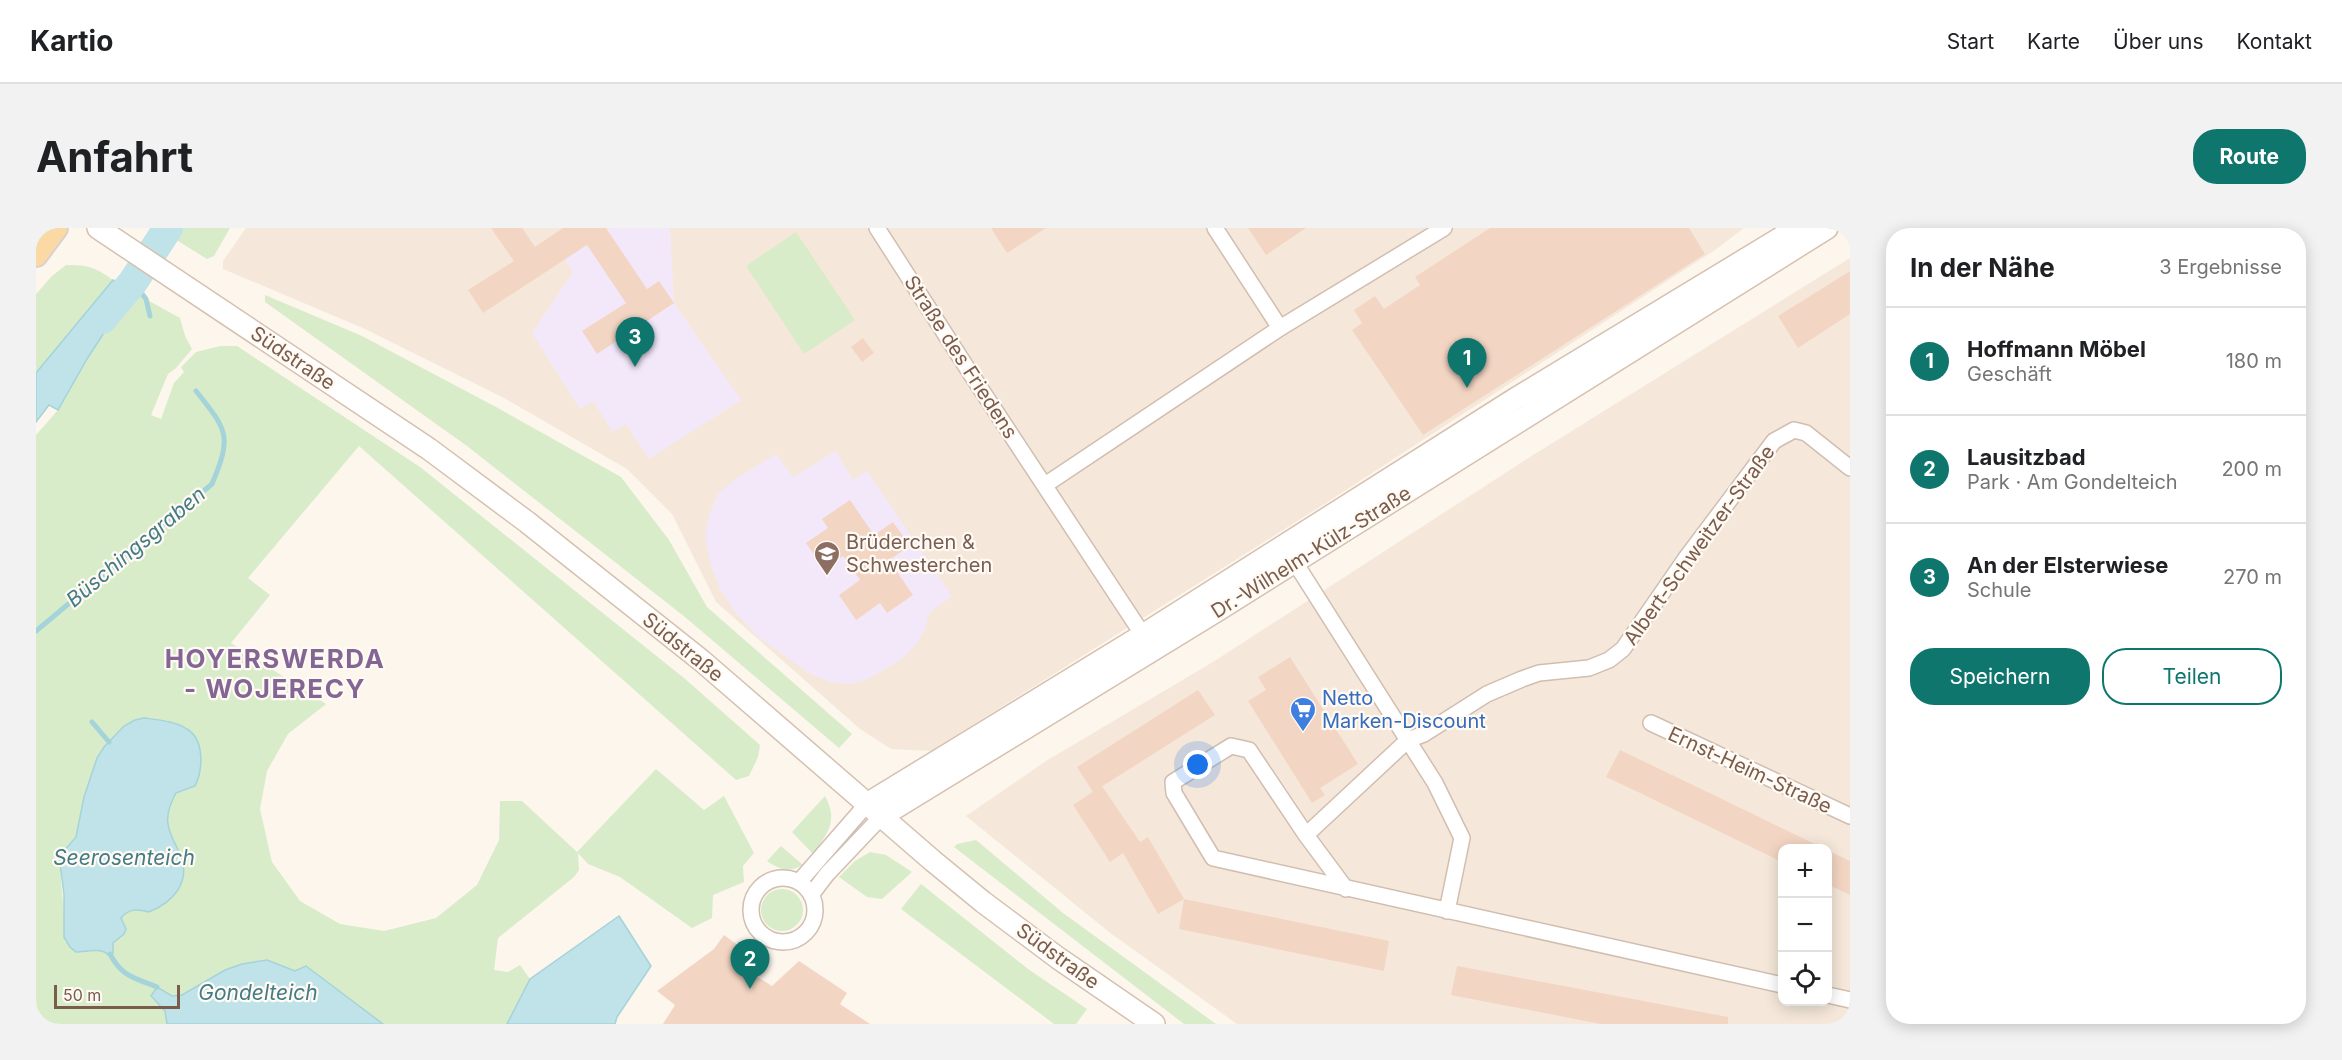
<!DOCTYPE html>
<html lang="de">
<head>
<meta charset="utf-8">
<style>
	:root { --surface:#fff; --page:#f2f2f2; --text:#202124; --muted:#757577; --line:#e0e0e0; --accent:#0f766e }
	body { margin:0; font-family:Inter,sans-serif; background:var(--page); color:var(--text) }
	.controls { position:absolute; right:18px; bottom:18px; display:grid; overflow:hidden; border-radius:12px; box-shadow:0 3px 15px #0003 }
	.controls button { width:54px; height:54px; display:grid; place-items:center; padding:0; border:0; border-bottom:2px solid var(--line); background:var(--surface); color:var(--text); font:30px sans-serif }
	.scale { position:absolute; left:18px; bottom:15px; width:126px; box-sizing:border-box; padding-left:6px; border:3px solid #7a5c4d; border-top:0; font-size:16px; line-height:21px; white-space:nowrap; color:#7a5c4d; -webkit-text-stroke:4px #fffaf3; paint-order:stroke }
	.you { position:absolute; left:1162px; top:537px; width:21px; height:21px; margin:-15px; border:4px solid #fff; border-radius:50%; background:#1a73e8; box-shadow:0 0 0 9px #1a73e833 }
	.badge { display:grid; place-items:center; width:39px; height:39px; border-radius:50%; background:var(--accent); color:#fff; font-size:20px; font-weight:700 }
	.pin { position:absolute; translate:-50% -50px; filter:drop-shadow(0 2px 3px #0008) }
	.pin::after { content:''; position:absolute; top:32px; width:21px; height:18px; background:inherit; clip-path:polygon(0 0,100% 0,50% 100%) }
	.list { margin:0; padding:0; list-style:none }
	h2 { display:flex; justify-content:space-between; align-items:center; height:78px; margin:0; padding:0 24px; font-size:26px }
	h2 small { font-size:20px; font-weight:400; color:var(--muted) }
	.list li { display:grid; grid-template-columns:39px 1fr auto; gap:18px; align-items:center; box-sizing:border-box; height:108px; padding:0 24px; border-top:2px solid var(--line) }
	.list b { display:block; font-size:22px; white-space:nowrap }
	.list p { margin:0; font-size:20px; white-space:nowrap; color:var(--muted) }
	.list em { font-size:20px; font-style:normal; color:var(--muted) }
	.actions { display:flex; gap:12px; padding:18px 24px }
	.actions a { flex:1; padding:14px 0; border:2px solid var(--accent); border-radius:24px; text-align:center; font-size:21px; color:var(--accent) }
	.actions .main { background:var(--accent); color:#fff }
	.icon { flex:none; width:33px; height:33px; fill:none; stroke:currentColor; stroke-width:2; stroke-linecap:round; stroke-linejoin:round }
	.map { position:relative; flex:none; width:1814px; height:796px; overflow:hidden; border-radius:24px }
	header { display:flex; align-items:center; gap:36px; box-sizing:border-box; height:84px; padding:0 30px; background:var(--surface); border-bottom:2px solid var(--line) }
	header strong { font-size:28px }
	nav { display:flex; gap:33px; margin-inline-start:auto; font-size:21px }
	.intro { display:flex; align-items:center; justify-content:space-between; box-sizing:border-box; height:144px; padding:0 36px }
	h1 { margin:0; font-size:42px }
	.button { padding:15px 27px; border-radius:24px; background:var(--accent); color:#fff; font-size:21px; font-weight:700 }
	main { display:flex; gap:36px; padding:0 36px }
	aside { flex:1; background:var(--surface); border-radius:24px; box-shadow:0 3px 15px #0003 }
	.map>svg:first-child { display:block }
	.residential { fill:#f5e8da; fill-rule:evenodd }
	.education { fill:#f3e8fa }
	.green { fill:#d8ecc9; fill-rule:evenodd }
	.water { fill:#bfe3e8; stroke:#a5d3da; stroke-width:1.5 }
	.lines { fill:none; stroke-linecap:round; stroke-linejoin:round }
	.stream { stroke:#a5d3da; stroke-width:5 }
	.river { stroke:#bfe3e8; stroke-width:30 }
	.building { fill:#f3d5c3 }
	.street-casing { stroke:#d1beb0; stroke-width:18 }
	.secondary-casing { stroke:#d6c0b0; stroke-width:24 }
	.primary-casing { stroke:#dad1cd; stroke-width:26 }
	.street { stroke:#fff; stroke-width:15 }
	.secondary { stroke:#fff; stroke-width:21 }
	.primary { stroke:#fbd9a5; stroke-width:22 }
	.labels { text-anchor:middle; stroke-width:4.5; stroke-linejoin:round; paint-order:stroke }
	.street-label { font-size:20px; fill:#7a5c4d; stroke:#fffaf3 }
	.education-label { font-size:20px; fill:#785e54; stroke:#fffaf3; text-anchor:start }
	.shop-label { font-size:20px; fill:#366cbe; stroke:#fffaf3; text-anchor:start }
	.water-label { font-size:21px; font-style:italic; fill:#437c86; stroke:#fffaf3 }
	.district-label { font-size:26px; font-weight:bold; letter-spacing:1.5px; fill:#846695; stroke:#fffaf3 }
</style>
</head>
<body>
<header>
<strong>Kartio</strong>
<nav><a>Start</a><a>Karte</a><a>Über uns</a><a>Kontakt</a></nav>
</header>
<div class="intro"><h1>Anfahrt</h1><a class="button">Route</a></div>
<main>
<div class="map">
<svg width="1814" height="796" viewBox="0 0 1814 796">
	<rect width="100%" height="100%" fill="#fdf6ec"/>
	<path class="residential" d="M210,0H1708L1679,22L1290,275L895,523L855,521L824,501L680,374L636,286L591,241L468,170L329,101L187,41V33Z
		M1814,30V796H1201L1073,704L930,588L1010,533L1177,434L1494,229ZM1746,620H1792V774H1746Z"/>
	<path class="education" d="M527,0H634L638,75L705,172L613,231L590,196L577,204L557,173L544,181L496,105L537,44L514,9Z
		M800,223L817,252L831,243L916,368L894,384L888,403L879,418L863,433L830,452L814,456L794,454L771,444L721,408L700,385L684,361L675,337L670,315V301L675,282L682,266L701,250L740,226L757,249Z"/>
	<path class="green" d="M121,0H194L178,28L171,31Z
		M760,4L819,92L768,126L710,38Z
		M30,37C52,37 59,39 77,52L0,145V66L16,48Z
		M95,63L144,90L149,108L156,121L140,140L132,146L115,187L125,191L138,155L148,144L145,139L160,124L184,118H201L384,239L648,450L724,517L722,529L713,548L700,552L323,218L212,350L234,367L195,415L290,476L252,506L231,543L224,581L236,634L264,673L304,696L348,703L400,690L441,657L463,612L464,573H486L541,624L620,541L668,582L688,568L718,625L707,638L708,654L677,667L676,690L656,700L584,649L552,636L542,625L543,642L538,649L462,710L458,742L472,744L484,737L494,751L471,796H347L270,738L260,743L231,732L206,736L189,742L147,767L115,769L129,783L131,796H0V207L22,182L51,131ZM61,530L149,563L140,565C135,575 130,586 132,597C135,618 158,638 143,660C137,669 122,677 113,684C102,681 93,680 85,690L88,706L77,715V725L61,722L54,724L28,687L25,653L27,624L40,609L48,569Z
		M229,67L326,108L460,179L585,249L633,312L671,379L816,506L803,520L649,389L431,218L229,74Z
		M789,568C803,594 791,605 777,626L756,604Z
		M940,612L1027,685L1180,796H1148L918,619L921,616Z
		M745,618L767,637C752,645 745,642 731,633Z
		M834,624L850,627L876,644L846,671L831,669L803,649L819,633Z
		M885,656L992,741L1051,781L1040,796H1018L865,681Z
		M725 682a21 21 0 1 1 42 0a21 21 0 1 1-42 0Z"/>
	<path class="water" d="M77,52L95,63L51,131L22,182L13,177L0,194V145Z
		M108,490C122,492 139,493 151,501C169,512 167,542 159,558L140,565C135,574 130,585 132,596C133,606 140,617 144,626C156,654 137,674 113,684C102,681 93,680 85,690L90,701L88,706L77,715V725L72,727C65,719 51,724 40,724L34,719L28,709V667L24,634L27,624L40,609L48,569L61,530L68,519L88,498L99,492Z
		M583,688L615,738L581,789L579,796H471L494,751Z
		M231,732L259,743L270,738L347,796H131L129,783L115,768L121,759L136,768L146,767L189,742L206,736Z"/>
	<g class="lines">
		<path class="stream" d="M97,54L110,71L114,88
			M0,403L176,256C196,208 192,203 160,163
			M56,494L73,514
			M74,726C86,749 99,750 121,759"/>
		<path class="river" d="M66,91L97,54L132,0"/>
	</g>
	<path class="building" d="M455,0H486L499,19L527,0H570L611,61L623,53L638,75L561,126L546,103L590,75L551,17L447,85L432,62L478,33Z
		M955,0H1010L971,25Z
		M1212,0H1270L1230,27Z
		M1454,0H1653L1669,26L1387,207L1316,102L1326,95L1318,82L1339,68L1348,81L1384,57L1379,49Z
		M1814,43V86L1762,120L1742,88Z
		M827,110L838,125L826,134L815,119Z
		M814,272L838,307L857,294L874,318L853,332L877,367L851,385L844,375L820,392L803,367L824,352L807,328L788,341L770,315L792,300L786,291Z
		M1254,429L1322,536L1284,560L1289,567L1276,575L1212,473L1230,462L1222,449Z
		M1162,462L1179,487L1057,564L1041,539Z
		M1584,522L1684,570L1789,621H1746V634L1604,565L1570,549Z
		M1066,558L1104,614L1112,609L1148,671L1122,686L1087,625L1074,634L1037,577Z
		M1791,622L1814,633V667L1791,656Z
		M1148,671L1353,713L1348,743L1143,701Z
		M688,707L711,724L702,737L736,758L763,733L811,765L804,776L834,796H627L639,777L621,763L678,721Z
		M1421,738L1692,789V796H1565L1415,767Z"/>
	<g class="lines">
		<defs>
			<path id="street" d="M841,0L931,140L1107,407
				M1179,0L1244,100
				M1009,257L1244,100L1408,0
				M1253,325L1399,555L1426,610L1411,683
				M1615,495L1814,588
				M1270,607L1213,522L1195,518L1137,554L1138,565L1177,630L1746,757
				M715 682a32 32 0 1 1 64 0a32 32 0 1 1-64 0Z
				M763,654L831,576
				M1310,661L1270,607L1372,512L1388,506L1451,466L1486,451L1503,445L1553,440L1573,432L1587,421L1650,330L1738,213L1758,202L1770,205L1814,240
				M775,667L791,646L846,588
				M1792,767L1814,772"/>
			<path id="secondary" d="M62,0L393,221L491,294L666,433L897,633L947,674L1022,730L1118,796
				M831,576L1107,407L1479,171L1761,0
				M846,588L1182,382L1791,0"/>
			<path id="primary" d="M0,27L20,0"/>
		</defs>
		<use href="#street" class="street-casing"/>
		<use href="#secondary" class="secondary-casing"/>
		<use href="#primary" class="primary-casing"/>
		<use href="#street" class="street"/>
		<use href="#secondary" class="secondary"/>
		<use href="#primary" class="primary"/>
	</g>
	<defs>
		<symbol id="school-pin" viewBox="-11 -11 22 30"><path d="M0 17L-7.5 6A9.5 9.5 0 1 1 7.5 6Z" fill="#8d6e63" stroke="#fffaf3"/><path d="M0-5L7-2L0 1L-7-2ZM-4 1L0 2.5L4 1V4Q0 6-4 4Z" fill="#fff"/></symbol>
		<symbol id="supermarket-pin" viewBox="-11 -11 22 30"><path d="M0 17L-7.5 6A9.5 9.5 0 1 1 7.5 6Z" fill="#3f7fe0" stroke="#fffaf3"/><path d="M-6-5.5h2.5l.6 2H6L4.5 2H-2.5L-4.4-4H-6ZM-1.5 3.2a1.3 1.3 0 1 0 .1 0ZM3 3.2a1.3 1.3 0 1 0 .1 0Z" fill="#fff"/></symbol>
	</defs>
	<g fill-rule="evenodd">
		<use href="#school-pin" x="776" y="311" width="30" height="40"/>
		<use href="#supermarket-pin" x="1252" y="467" width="30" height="40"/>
	</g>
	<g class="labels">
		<g class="street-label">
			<text transform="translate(925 129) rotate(57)" y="7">Straße des Friedens</text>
			<text transform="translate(257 130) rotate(34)" y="7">Südstraße</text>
			<text transform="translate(1663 317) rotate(-54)" y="7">Albert-Schweitzer-Straße</text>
			<text transform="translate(1275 324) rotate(-32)" y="7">Dr.-Wilhelm-Külz-Straße</text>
			<text transform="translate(647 419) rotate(39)" y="7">Südstraße</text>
			<text transform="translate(1714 542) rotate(25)" y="7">Ernst-Heim-Straße</text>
			<text transform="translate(1022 728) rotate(36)" y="7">Südstraße</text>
		</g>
		<g class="education-label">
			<text x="810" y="321">Brüderchen &amp;<tspan x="810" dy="23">Schwesterchen</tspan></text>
		</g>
		<g class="shop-label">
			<text x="1286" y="477">Netto<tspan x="1286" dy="23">Marken-Discount</tspan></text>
		</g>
		<g class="water-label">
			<text transform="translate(100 319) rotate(-40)" y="7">Büschingsgraben</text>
			<text x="88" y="637">Seerosenteich</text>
			<text x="222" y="772">Gondelteich</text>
		</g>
		<g class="district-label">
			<text x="239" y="440">HOYERSWERDA<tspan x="239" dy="30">- WOJERECY</tspan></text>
		</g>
	</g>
</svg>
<div class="controls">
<button>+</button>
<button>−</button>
<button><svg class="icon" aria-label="locate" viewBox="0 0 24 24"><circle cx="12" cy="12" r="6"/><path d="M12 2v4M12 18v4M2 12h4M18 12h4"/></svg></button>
</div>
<div class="scale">50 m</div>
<div class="you"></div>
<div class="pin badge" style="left:1431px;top:160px">1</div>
<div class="pin badge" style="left:714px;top:761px">2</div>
<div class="pin badge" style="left:599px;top:139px">3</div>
</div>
<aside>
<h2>In der Nähe<small>3 Ergebnisse</small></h2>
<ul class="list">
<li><span class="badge">1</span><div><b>Hoffmann Möbel</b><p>Geschäft</p></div><em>180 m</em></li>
<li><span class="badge">2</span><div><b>Lausitzbad</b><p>Park · Am Gondelteich</p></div><em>200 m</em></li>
<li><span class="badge">3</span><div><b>An der Elsterwiese</b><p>Schule</p></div><em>270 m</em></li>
</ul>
<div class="actions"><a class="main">Speichern</a><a>Teilen</a></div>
</aside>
</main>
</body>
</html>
